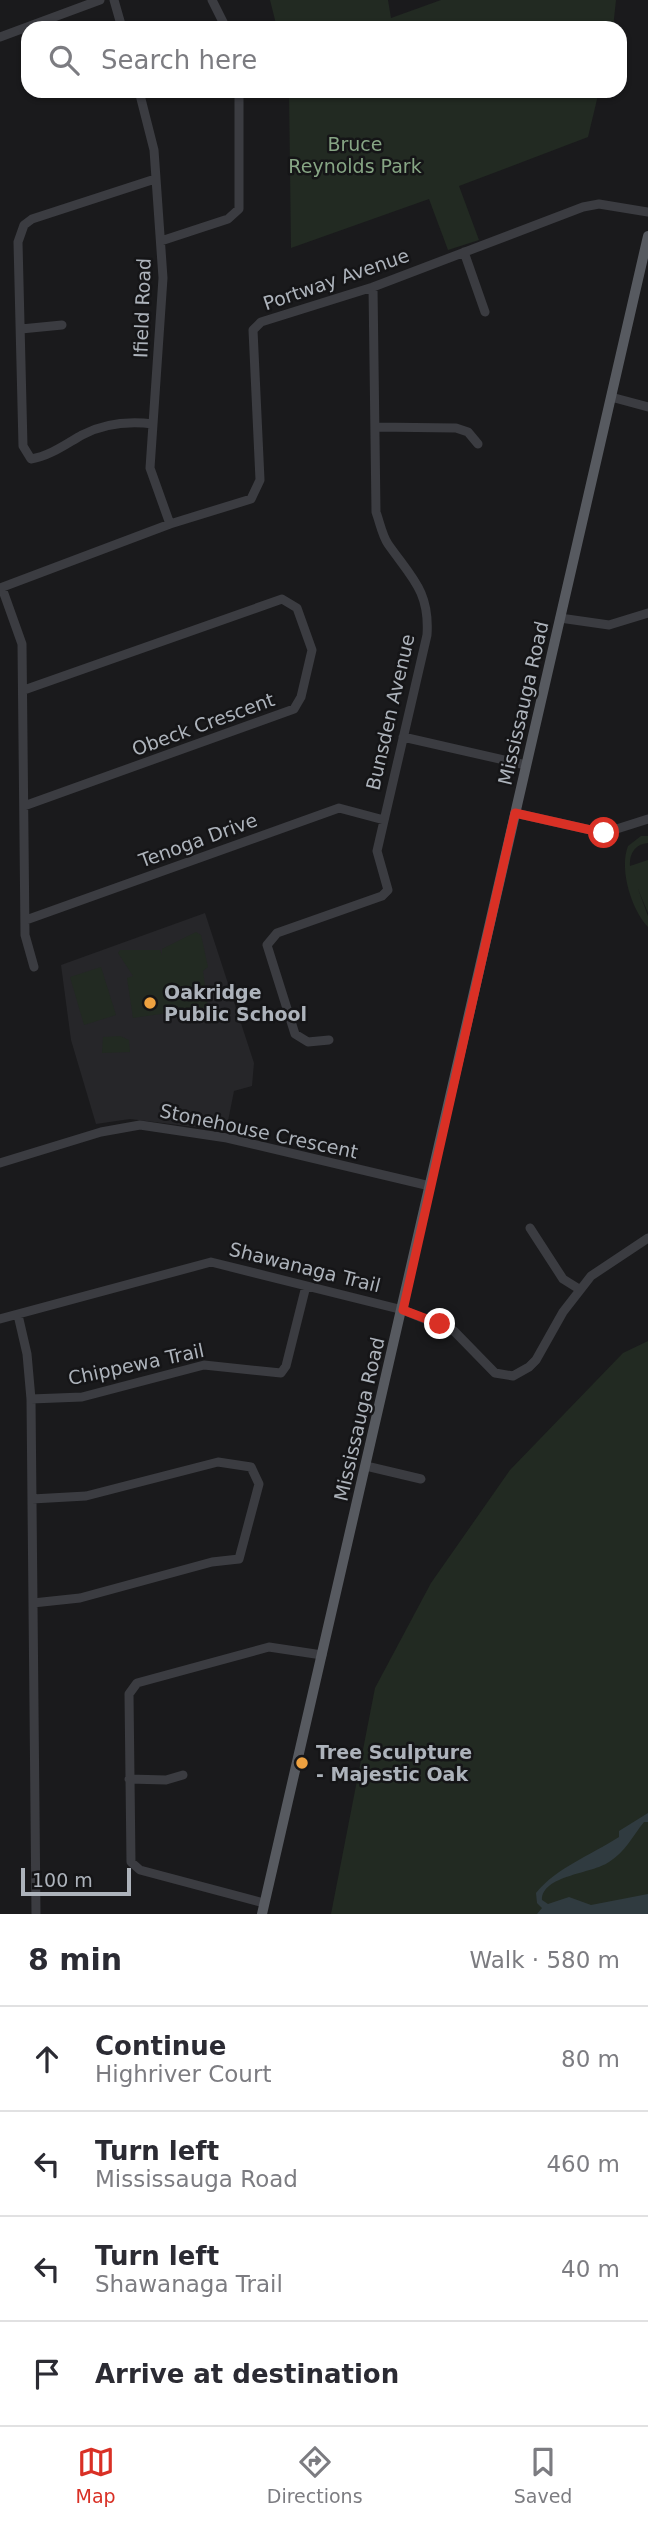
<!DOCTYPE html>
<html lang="en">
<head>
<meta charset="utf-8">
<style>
	:root { --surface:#fff; --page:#f7f7f7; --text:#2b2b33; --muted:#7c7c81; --line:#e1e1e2; --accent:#d93025 }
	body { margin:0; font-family:"DejaVu Sans",sans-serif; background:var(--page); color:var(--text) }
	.scale { position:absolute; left:21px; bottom:18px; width:110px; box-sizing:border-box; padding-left:7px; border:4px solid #adb3bb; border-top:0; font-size:19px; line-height:24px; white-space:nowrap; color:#adb3bb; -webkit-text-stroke:5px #151517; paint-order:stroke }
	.stop { position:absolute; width:21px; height:21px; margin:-16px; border:5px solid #d93025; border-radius:50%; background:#fff }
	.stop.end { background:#d93025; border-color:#fff; box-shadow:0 2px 7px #0008 }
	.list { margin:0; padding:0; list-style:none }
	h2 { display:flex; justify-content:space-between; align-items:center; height:91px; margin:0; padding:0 28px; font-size:30px }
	h2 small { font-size:23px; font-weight:400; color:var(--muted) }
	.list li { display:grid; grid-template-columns:46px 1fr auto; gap:21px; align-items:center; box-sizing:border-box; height:105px; padding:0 28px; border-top:2px solid var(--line) }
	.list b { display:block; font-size:26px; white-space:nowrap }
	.list p { margin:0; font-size:23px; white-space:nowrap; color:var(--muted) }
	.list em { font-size:23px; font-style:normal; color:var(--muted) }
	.icon { flex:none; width:38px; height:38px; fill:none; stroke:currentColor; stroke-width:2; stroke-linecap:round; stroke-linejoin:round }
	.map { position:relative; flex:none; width:648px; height:1914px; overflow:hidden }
	.search { position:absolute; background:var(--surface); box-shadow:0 2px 5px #0004; left:21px; right:21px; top:21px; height:77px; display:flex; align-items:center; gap:18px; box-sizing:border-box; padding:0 24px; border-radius:21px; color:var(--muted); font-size:26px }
	.sheet { height:511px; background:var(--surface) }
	nav { display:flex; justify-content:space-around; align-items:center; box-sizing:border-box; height:98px; border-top:2px solid var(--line); background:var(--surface); font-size:19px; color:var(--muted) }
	nav a { display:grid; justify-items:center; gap:4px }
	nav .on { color:var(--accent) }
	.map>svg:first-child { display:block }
	.built { fill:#262629 }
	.green { fill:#222a22 }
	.water { fill:#303b40 }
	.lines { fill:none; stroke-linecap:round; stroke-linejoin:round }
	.minor { stroke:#3b3c41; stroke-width:9 }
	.major { stroke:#575a60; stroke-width:10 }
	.route { stroke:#d93025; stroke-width:9 }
	.poi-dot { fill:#eea140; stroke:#151517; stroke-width:2.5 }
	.labels { text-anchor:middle; stroke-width:5; stroke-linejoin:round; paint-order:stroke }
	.park-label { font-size:19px; fill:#86a584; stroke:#151517 }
	.street-label { font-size:19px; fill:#adb3bb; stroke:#151517 }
	.poi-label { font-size:19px; font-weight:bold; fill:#adb3bb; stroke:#151517; text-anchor:start }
</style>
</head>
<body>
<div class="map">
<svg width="648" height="1914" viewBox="0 0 648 1914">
	<rect width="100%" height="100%" fill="#1a1a1c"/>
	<path class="built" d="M205,913L254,1063L252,1086L234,1091L226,1131L130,1119L96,1124L71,1040L61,965Z"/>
	<path class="green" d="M270,0H388L391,18L441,0H616L613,28H277Z
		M289,91H599L588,137L459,186L479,240L448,250L429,199L291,248Z
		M641,836H648V843C635,844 629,854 630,866L648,860V913L638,889L648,916V927C631,909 619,869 628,846Z
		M196,932L201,935L208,967L203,971L208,1007L133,1018L127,978L133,976L118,953L120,950H160L162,955V949Z
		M101,967L116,1015L84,1025L70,977Z
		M120,1036L129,1040L130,1052L102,1053L103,1037Z
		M648,1341V1914H331L375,1688L431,1583L510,1470L623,1353Z"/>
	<path class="water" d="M648,1813V1822H644C632,1837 626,1851 609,1862C592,1874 542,1875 542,1900L548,1904L569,1897L591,1905L648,1894V1914H537L542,1908L537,1903L536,1893C556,1868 591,1855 619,1837V1831Z"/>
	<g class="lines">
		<path class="minor" d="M114,0L122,28
			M212,0L226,28
			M0,37L100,0
			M139,91L154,150L163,278L150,468L170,524
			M161,241L228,219L239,209V91
			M464,252L485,312
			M21,329L62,325
			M611,397L648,407
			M153,424C128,421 105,423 82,435C66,444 50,456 31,459L23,446L18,242L24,225L32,219L155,179
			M375,427L456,428L468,432L478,444
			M0,588L170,524L251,499L260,480L253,330L261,322L373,287L583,207L599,204L648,212
			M2,588L22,644L25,935L34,967
			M560,618L609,625L648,613
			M24,690L282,599L297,608L312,650L301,697L294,709L24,806
			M403,737L526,765
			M515,813L604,833L648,819
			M26,920L339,808L384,820
			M329,1040L308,1042L295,1034L267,945L277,933L382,896L388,890L377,851L427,635C430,591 411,577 388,544C382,535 380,523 376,512L373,287
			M0,1163L101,1132L140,1125L227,1138L430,1186
			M530,1228L563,1279L579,1289
			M18,1315L27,1354L31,1399L36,1914
			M0,1319L211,1262L403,1310L454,1331L495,1373L513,1376L529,1367L536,1360L563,1312L591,1276L648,1238
			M31,1399L82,1397L204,1365L281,1373L286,1366L306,1286
			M366,1466L421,1479
			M32,1499L86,1496L218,1462L251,1467L259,1484L239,1559L212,1562L80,1598L33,1603
			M129,1779L166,1780L183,1775
			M264,1903L140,1870L131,1862L129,1694L137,1683L269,1647L322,1655"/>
		<path class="major" d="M262,1914L648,236"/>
	</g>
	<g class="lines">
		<path class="route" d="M440,1324L403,1310L515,813L604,833"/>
	</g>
	<g class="poi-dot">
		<circle cx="150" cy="1003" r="7"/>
		<circle cx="302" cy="1763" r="7"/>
	</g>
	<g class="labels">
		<g class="park-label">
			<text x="355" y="151">Bruce<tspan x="355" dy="22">Reynolds Park</tspan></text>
		</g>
		<g class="street-label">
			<text transform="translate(336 279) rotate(-19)" y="7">Portway Avenue</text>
			<text transform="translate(142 308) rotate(-88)" y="7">Ifield Road</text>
			<text transform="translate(523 703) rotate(-77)" y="7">Mississauga Road</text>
			<text transform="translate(390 712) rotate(-77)" y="7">Bunsden Avenue</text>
			<text transform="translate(203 724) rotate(-20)" y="7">Obeck Crescent</text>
			<text transform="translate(198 840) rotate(-20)" y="7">Tenoga Drive</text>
			<text transform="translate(259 1131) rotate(12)" y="7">Stonehouse Crescent</text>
			<text transform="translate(305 1267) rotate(14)" y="7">Shawanaga Trail</text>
			<text transform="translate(136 1364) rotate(-12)" y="7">Chippewa Trail</text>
			<text transform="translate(359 1419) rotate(-77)" y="7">Mississauga Road</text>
		</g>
		<g class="poi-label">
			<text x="164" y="999">Oakridge<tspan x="164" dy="22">Public School</tspan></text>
			<text x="316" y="1759">Tree Sculpture<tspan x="316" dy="22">- Majestic Oak</tspan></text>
		</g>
	</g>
</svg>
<div class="scale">100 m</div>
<div class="stop" style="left:604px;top:833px"></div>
<div class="stop end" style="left:440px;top:1324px"></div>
<div class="search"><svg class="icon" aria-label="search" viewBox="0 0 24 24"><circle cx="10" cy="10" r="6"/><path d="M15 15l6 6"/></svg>Search here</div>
</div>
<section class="sheet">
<h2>8 min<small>Walk · 580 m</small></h2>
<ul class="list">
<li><svg class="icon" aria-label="ahead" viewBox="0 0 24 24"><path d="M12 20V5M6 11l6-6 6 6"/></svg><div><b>Continue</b><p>Highriver Court</p></div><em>80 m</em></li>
<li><svg class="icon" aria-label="left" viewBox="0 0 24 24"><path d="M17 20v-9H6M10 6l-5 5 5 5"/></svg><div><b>Turn left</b><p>Mississauga Road</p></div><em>460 m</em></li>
<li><svg class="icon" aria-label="left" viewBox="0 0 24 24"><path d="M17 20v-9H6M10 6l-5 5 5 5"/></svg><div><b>Turn left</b><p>Shawanaga Trail</p></div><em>40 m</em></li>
<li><svg class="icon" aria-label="arrive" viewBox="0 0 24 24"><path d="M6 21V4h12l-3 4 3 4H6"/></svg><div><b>Arrive at destination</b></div></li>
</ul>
</section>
<nav>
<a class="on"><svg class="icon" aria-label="map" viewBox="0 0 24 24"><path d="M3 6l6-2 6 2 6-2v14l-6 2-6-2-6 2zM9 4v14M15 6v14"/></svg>Map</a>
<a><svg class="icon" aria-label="directions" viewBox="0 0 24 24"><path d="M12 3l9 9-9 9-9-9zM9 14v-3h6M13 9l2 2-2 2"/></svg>Directions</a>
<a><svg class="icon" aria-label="saved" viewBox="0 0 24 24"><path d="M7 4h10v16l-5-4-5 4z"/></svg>Saved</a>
</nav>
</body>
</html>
